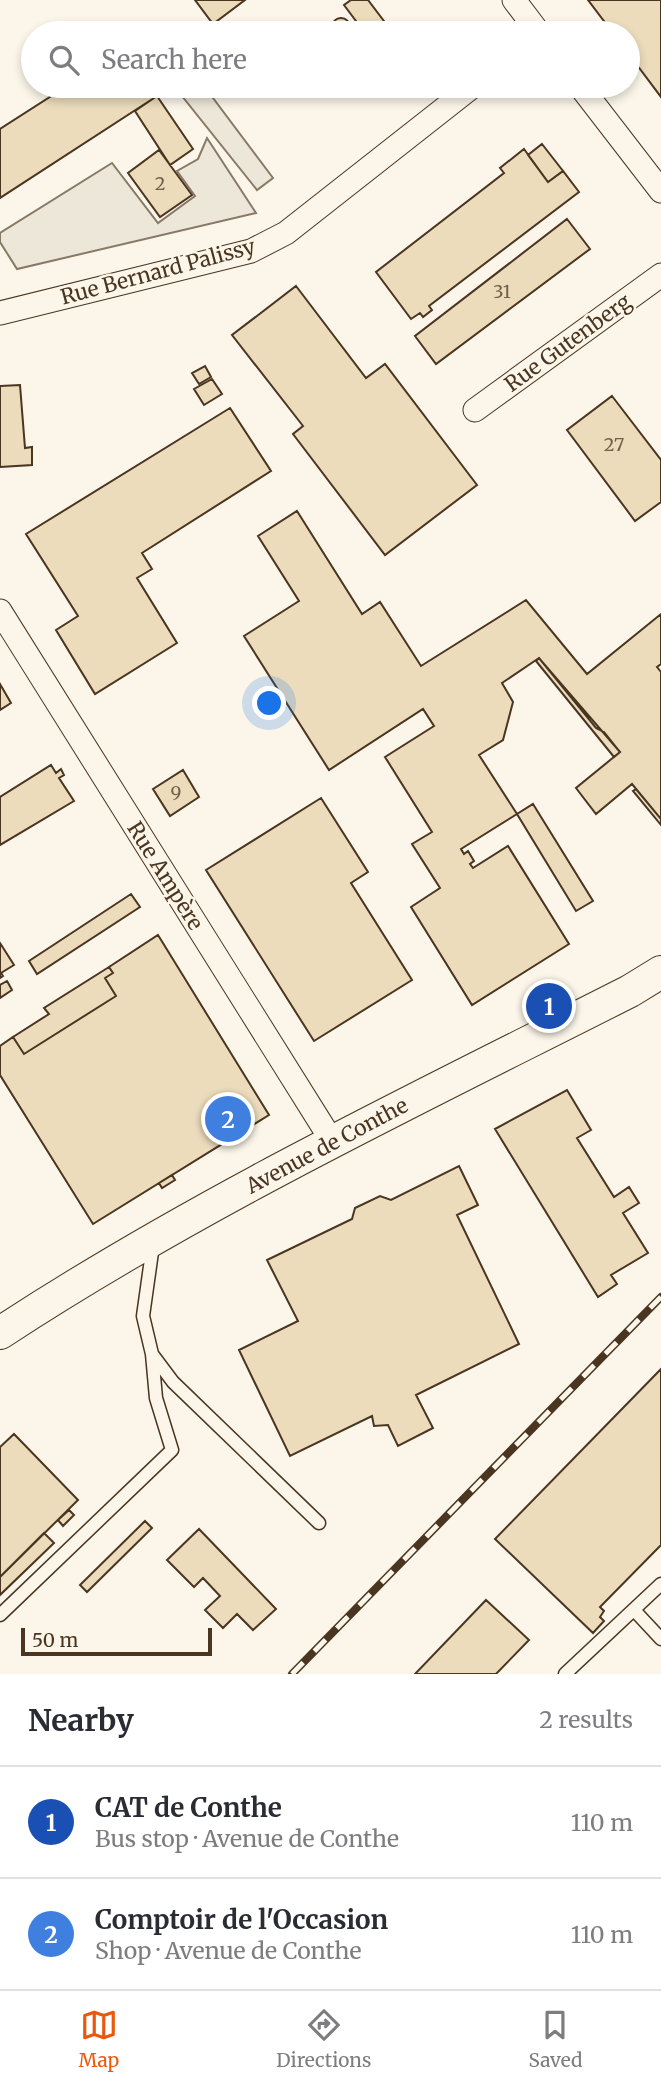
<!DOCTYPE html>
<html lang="en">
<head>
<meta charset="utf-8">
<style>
	:root { --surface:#fff; --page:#f7f7f7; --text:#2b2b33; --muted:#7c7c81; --line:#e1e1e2; --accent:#ea580c }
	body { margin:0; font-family:Merriweather,serif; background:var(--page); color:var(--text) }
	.scale { position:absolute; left:21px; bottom:18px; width:191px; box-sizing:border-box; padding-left:7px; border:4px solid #4a3520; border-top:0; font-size:19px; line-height:24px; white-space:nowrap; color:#4a3520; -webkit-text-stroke:5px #fbf6e9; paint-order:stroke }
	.you { position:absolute; left:270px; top:704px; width:24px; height:24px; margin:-18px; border:5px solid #fff; border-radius:50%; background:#1a73e8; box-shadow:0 0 0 10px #1a73e833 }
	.badge { display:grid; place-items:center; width:46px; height:46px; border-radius:50%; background:var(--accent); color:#fff; font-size:23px; font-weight:700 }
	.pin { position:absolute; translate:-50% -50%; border:4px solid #fff; box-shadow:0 2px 7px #0006 }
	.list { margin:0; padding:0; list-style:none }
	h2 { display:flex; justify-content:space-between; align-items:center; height:91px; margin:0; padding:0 28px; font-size:30px }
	h2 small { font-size:23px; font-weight:400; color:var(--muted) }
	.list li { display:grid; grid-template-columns:46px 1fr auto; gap:21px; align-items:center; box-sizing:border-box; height:112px; padding:0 28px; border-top:2px solid var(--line) }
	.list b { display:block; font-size:26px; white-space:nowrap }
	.list p { margin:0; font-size:23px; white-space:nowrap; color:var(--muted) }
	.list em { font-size:23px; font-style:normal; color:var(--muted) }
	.icon { flex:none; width:38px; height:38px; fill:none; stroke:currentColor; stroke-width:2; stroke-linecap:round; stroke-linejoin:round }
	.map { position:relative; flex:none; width:661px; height:1674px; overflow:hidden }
	.search { position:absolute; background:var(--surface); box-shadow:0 4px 10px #0003; left:21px; right:21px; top:21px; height:77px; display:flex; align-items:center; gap:18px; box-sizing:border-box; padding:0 24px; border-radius:38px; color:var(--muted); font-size:26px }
	.sheet { height:315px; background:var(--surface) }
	nav { display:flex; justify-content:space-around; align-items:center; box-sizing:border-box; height:98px; border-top:2px solid var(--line); background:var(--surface); font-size:19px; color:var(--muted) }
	nav a { display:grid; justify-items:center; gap:4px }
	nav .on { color:var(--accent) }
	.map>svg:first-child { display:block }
	.parking { fill:#ede7d9; stroke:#887966; stroke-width:2 }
	.building { fill:#ecdcbc; stroke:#4a3520; stroke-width:2 }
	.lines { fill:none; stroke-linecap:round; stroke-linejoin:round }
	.lane-casing { stroke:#4a3520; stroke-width:15 }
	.street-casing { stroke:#4a3520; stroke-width:25 }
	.secondary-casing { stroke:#4a3520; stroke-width:34 }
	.lane { stroke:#fbf6e9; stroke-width:12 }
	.street { stroke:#fbf6e9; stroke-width:23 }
	.secondary { stroke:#fbf6e9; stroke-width:32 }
	.rail-casing { stroke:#4a3520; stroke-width:8 }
	.rail { stroke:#fbf6e9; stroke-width:5; stroke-dasharray:16; stroke-linecap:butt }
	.labels { text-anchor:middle; stroke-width:5; stroke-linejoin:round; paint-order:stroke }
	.number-label { font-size:18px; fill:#725f47 }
	.street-label { font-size:21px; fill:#4a3520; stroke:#fbf6e9 }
</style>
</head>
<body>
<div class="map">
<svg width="661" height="1674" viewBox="0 0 661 1674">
	<rect width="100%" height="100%" fill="#fbf6e9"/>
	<path class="parking" d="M174,86H204L273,178L257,190Z
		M207,138L256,213L17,269L0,242V233L112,163L158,223L195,196L177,171L198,159Z"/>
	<path class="building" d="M195,0H245L213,24Z
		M351,0H368L393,33H365L344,5Z
		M588,0H661V97L628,53V33H613Z
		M332 27a9 9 0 1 1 18 0a9 9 0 1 1-18 0Z
		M67,86H150L157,96L0,198V129Z
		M157,96L193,149L170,165L135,111Z
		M542,144L563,171L548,182L528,155Z
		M524,149L548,182L563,171L579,192L429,306L432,310L423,317L420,313L411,319L376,272L504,173L500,168Z
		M159,150L192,195L160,217L128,173Z
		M567,219L590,249L436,364L415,336Z
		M296,286L366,378L385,364L477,485L385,555L293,434L303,426L232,335Z
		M205,366L211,377L199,384L192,373Z
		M212,379L222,394L204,405L194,389Z
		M20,385L25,448L32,447V465L0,467V386Z
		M612,396L661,460V502L635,521L567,430Z
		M230,408L271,471L142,553L152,569L137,578L177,643L95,694L56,630L78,616L26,534Z
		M297,511L362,614L380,602L421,666L526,600L587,674L661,614V664L657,667L661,672V819L632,784L596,814L576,788L620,752L539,658L502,683L513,702L503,740L479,755L517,814L461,849L464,854L468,851L474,861L470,864L473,868L508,846L569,944L472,1005L411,907L440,888L412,844L432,832L385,757L434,726L423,709L329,770L244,636L299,601L258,536Z
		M539,658L596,728L604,732L620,752L614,757L536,661Z
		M0,684L11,703L0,710Z
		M51,765L56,773L61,769L64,775L59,778L74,801L0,845V797Z
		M183,770L199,797L170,816L153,789Z
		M636,789L661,819V825L633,791Z
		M321,798L368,872L351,883L412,980L314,1041L206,870Z
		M533,804L593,901L576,911L517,814Z
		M131,894L140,907L37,974L29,961Z
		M158,935L269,1115L93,1224L0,1075V1046L13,1037L24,1054L116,996L105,978L113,973L109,967Z
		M0,943L14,965L1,973L3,976L0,978Z
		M109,967L113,973L105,978L116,996L24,1054L13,1037L49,1014L44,1008Z
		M7,981L12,990L0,998V985Z
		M556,986L561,993L546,1002L542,994Z
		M567,1090L591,1130L577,1138L614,1197L629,1187L639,1203L623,1213L648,1253L611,1275L617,1284L598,1297L495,1129Z
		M459,1166L478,1205L457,1215L519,1344L416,1395L433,1428L398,1446L388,1425L374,1426L372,1416L290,1456L239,1350L298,1321L267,1260L352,1219L355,1208L380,1196L391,1200Z
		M172,1175L175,1180L162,1188L159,1183Z
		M661,1369V1545L600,1607L604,1611L600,1617L604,1621L593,1633L495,1539Z
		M14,1434L78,1500L0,1577V1447Z
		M69,1510L74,1515L63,1526L58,1520Z
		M145,1521L152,1528L87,1592L80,1585Z
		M199,1529L276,1609L253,1630L237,1614L223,1628L205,1610L220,1596L203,1578L194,1587L167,1560Z
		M44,1533L54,1543L0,1595V1577Z
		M486,1600L529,1640L496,1674H415Z"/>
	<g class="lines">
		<defs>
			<path id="lane" d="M153,1245L143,1316L152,1354L173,1382L319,1523
				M634,1610L661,1639
				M0,1615L172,1450L156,1398L152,1354
				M565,1674L661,1584"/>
			<path id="street" d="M514,0L539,33
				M580,86L661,191
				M0,313L251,251L286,233L473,86
				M475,410L661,275
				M0,611L332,1141"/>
			<path id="secondary" d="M0,1333C200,1202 417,1099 630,991L661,972"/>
		</defs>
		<use href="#lane" class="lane-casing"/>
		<use href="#street" class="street-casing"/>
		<use href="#secondary" class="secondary-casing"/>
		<use href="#lane" class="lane"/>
		<use href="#street" class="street"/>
		<use href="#secondary" class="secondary"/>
		<defs>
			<path id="rail" d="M292,1674L661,1297"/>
		</defs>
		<use href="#rail" class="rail-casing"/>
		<use href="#rail" class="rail"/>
	</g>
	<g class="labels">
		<g class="number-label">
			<text x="160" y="190">2</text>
			<text x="502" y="298">31</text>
			<text x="614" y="451">27</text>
			<text x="176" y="799">9</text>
		</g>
		<g class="street-label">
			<text transform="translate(158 272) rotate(-15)" y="7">Rue Bernard Palissy</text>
			<text transform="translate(568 343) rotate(-36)" y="7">Rue Gutenberg</text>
			<text transform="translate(165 876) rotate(58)" y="7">Rue Ampère</text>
			<text transform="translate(327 1146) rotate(-28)" y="7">Avenue de Conthe</text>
		</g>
	</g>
</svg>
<div class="scale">50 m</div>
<div class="you"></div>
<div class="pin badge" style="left:549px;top:1006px;background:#1a4fb4">1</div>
<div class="pin badge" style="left:228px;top:1119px;background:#3f7fe0">2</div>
<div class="search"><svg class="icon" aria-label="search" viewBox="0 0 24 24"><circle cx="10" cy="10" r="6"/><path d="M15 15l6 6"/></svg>Search here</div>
</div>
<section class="sheet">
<h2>Nearby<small>2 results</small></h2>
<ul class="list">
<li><span class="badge" style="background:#1a4fb4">1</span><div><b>CAT de Conthe</b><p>Bus stop · Avenue de Conthe</p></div><em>110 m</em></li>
<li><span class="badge" style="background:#3f7fe0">2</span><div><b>Comptoir de l'Occasion</b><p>Shop · Avenue de Conthe</p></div><em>110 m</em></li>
</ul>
</section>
<nav>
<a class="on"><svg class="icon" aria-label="map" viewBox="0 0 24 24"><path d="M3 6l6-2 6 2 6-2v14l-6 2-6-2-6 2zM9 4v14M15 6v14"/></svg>Map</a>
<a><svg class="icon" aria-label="directions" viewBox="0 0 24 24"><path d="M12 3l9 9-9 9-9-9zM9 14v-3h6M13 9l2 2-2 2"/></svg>Directions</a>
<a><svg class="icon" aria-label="saved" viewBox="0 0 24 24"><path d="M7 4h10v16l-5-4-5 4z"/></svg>Saved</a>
</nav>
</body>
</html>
